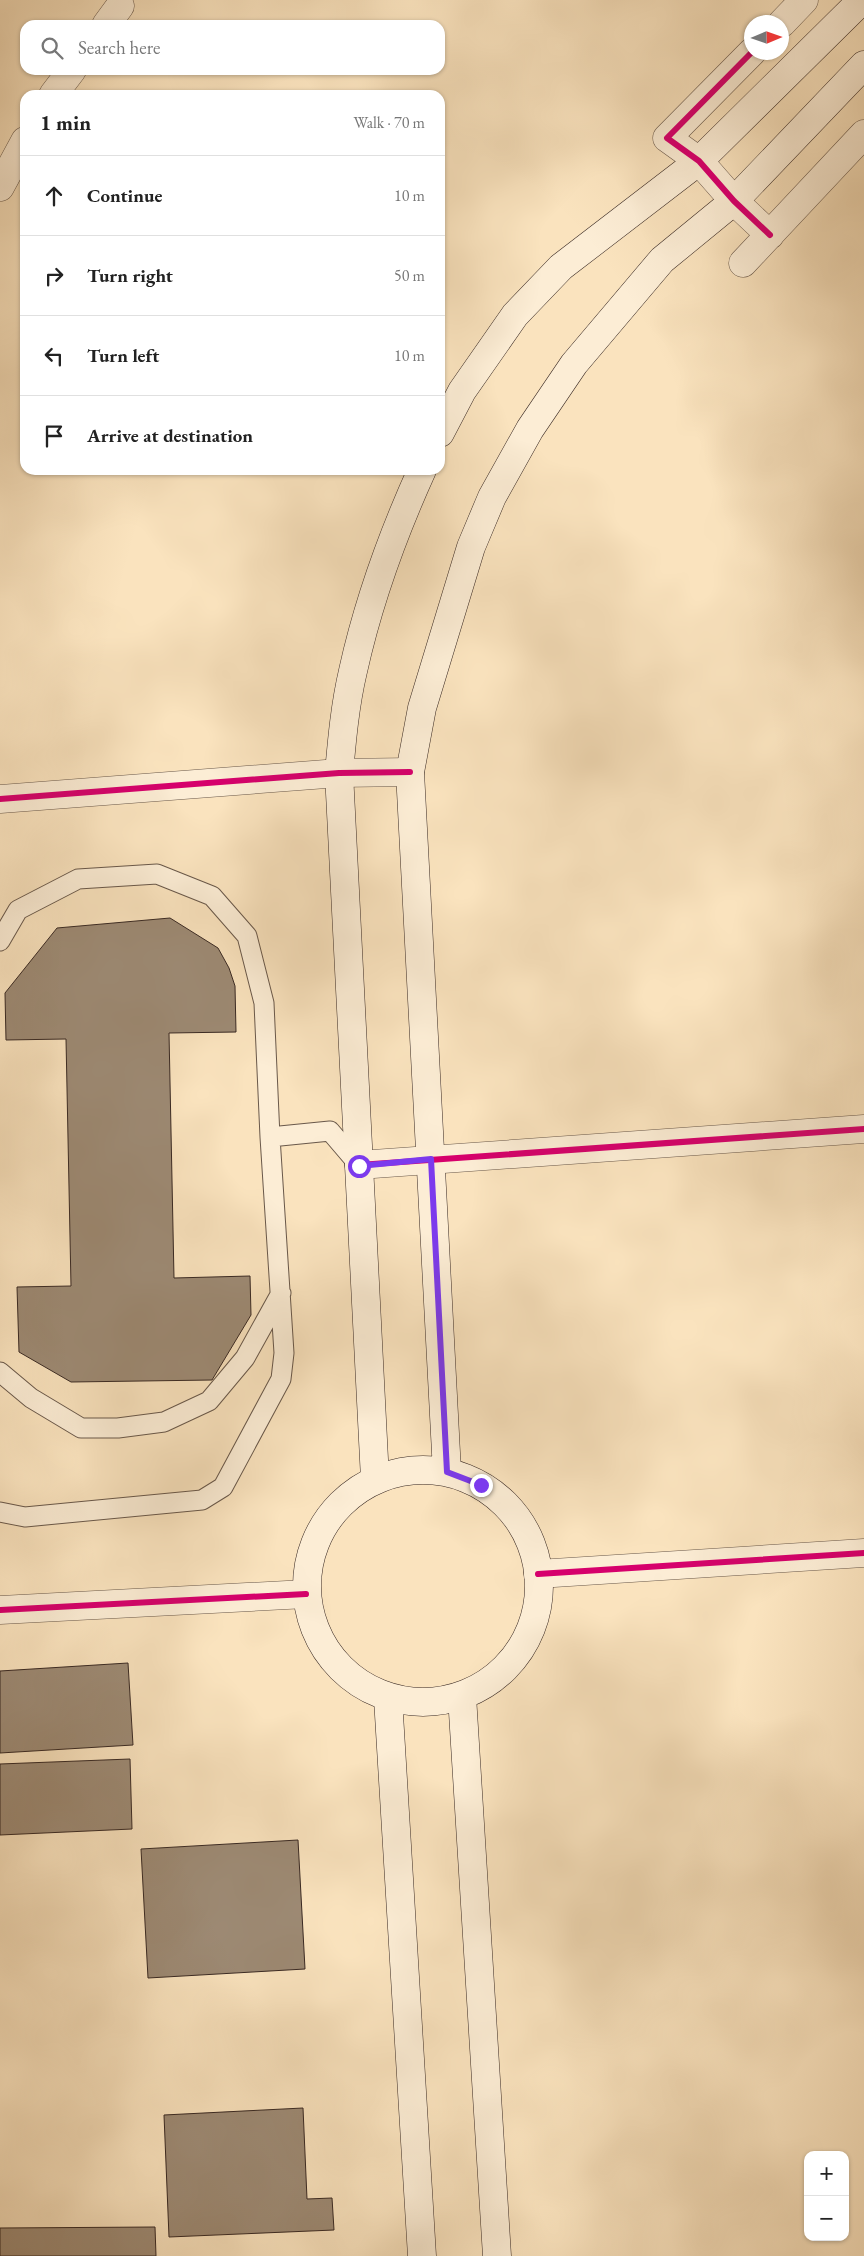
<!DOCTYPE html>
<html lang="en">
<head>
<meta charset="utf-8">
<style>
	:root { --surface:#fff; --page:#f6f6f6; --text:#222; --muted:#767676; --line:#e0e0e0 }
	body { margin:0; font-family:"EB Garamond",serif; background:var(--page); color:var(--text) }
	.controls { position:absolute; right:15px; bottom:15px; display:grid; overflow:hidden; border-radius:10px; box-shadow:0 1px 4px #0004 }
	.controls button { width:45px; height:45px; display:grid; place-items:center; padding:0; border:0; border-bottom:1px solid var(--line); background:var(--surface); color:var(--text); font:25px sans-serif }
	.compass { position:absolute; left:744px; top:15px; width:45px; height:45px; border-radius:50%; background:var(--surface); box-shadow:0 1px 4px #0004; rotate:88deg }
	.stop { position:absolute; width:15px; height:15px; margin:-11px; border:4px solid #7c3aed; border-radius:50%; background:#fff }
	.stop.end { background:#7c3aed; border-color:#fff; box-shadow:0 1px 5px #0008 }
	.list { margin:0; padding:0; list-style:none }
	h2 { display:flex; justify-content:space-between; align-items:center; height:65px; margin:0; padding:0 20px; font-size:21px }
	h2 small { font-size:16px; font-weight:400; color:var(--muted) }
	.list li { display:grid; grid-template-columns:32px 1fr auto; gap:15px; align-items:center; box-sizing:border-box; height:80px; padding:0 20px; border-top:1px solid var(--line) }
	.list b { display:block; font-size:19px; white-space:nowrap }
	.list em { font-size:16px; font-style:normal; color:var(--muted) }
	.icon { flex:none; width:28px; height:28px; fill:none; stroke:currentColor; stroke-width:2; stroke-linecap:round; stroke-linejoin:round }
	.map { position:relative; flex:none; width:864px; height:2256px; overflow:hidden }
	.search { position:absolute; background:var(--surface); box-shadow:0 1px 4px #0004; left:20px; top:20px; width:425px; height:55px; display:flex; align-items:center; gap:12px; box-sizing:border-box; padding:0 18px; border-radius:15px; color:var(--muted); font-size:19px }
	.panel { position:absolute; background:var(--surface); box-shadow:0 1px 4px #0004; left:20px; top:90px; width:425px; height:385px; border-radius:15px }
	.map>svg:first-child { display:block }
	.building { fill:#9d8a74; stroke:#392923 }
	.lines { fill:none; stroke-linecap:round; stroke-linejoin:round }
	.service-casing { stroke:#69584a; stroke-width:21 }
	.minor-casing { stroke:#69584a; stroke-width:29 }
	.secondary-casing { stroke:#392923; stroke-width:29 }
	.service { stroke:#fcedd5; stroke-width:19 }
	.minor { stroke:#fcedd5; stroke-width:28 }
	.secondary { stroke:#fcedd5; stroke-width:28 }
	.cycleway-casing { stroke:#fcedd5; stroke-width:9 }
	.cycleway { stroke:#d6006c; stroke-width:6 }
	.route { stroke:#7c3aed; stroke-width:6 }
</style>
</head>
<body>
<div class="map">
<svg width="864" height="2256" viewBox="0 0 864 2256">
	<rect width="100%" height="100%" fill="#fae3be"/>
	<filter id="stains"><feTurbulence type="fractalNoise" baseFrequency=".004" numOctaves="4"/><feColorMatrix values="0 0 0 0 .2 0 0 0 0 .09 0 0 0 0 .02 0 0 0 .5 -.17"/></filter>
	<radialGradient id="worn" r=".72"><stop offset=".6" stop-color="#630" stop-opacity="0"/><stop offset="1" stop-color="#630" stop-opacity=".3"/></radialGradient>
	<path class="building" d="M170,918L218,948L229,968L235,986L236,1032L169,1033L174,1278L250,1276L251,1315L212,1380L71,1382L19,1352L17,1287L71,1286L66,1039L6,1040L5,993L57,928Z
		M128,1663L133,1745L0,1753V1671Z
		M130,1759L132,1829L0,1835V1764Z
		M298,1840L305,1969L148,1978L141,1849Z
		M303,2108L307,2199L332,2198L334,2230L169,2237L164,2115Z
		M155,2227L156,2256H0V2228Z"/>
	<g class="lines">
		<defs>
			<path id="service" d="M0,941L18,910L78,879L157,874L212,896L247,936L264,1003L270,1137L284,1353L281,1379L223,1487L202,1500L25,1517L0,1512
				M270,1137L330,1131L359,1165
				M0,1372L31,1398L81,1428H118L164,1422L209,1401L245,1358L281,1293"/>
			<path id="minor" d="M782,23L804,0
				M106,25L120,6
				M752,52L667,138L699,161L734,201L770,235
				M53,95L72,70
				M0,187L25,141
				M743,263L864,134
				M0,799L339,773L410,772
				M359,1165L864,1129
				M538,1574L864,1553
				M0,1610L306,1594"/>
			<path id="secondary" d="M440,433L462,391L515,315L561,267L699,161L862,0
				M307 1586a116 116 0 1 1 232 0a116 116 0 1 1-232 0Z
				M447,1472L410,772L422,708L471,547L492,497L530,429L574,364L662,260L734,201L864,65
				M375,1479L339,773C342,739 345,705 353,671C368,603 393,534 422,470
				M462,1696L497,2256
				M388,1698L422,2256"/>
		</defs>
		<use href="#service" class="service-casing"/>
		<use href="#minor" class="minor-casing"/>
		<use href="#secondary" class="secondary-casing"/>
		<use href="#service" class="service"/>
		<use href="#minor" class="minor"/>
		<use href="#secondary" class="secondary"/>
		<defs>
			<path id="cycleway" d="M752,52L667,138L699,161L734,201L770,235
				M0,799L339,773L410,772
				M359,1165L864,1129
				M538,1574L864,1553
				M0,1610L306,1594"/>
		</defs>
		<use href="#cycleway" class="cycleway-casing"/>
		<use href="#cycleway" class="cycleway"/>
	</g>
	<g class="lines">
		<path class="route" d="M359,1166L431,1159L447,1472L481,1485"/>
	</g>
	<rect width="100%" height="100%" filter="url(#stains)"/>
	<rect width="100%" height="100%" fill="url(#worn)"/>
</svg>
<div class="controls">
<button>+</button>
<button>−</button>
</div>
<svg class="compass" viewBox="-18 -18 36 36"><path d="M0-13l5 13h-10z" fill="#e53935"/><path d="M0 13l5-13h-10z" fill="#767676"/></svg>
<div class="stop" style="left:359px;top:1166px"></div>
<div class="stop end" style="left:481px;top:1485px"></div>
<div class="search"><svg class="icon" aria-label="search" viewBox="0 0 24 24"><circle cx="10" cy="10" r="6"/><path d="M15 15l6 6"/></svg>Search here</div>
<section class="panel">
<h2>1 min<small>Walk · 70 m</small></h2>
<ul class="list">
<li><svg class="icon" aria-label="ahead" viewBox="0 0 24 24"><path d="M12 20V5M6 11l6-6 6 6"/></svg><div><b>Continue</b></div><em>10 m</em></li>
<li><svg class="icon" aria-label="right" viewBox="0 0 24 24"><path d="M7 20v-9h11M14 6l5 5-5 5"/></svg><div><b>Turn right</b></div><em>50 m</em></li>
<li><svg class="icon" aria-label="left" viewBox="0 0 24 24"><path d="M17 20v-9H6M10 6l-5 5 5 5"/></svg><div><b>Turn left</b></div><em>10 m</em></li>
<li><svg class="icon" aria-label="arrive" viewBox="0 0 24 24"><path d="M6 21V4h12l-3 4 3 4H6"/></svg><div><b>Arrive at destination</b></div></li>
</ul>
</section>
</div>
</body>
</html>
